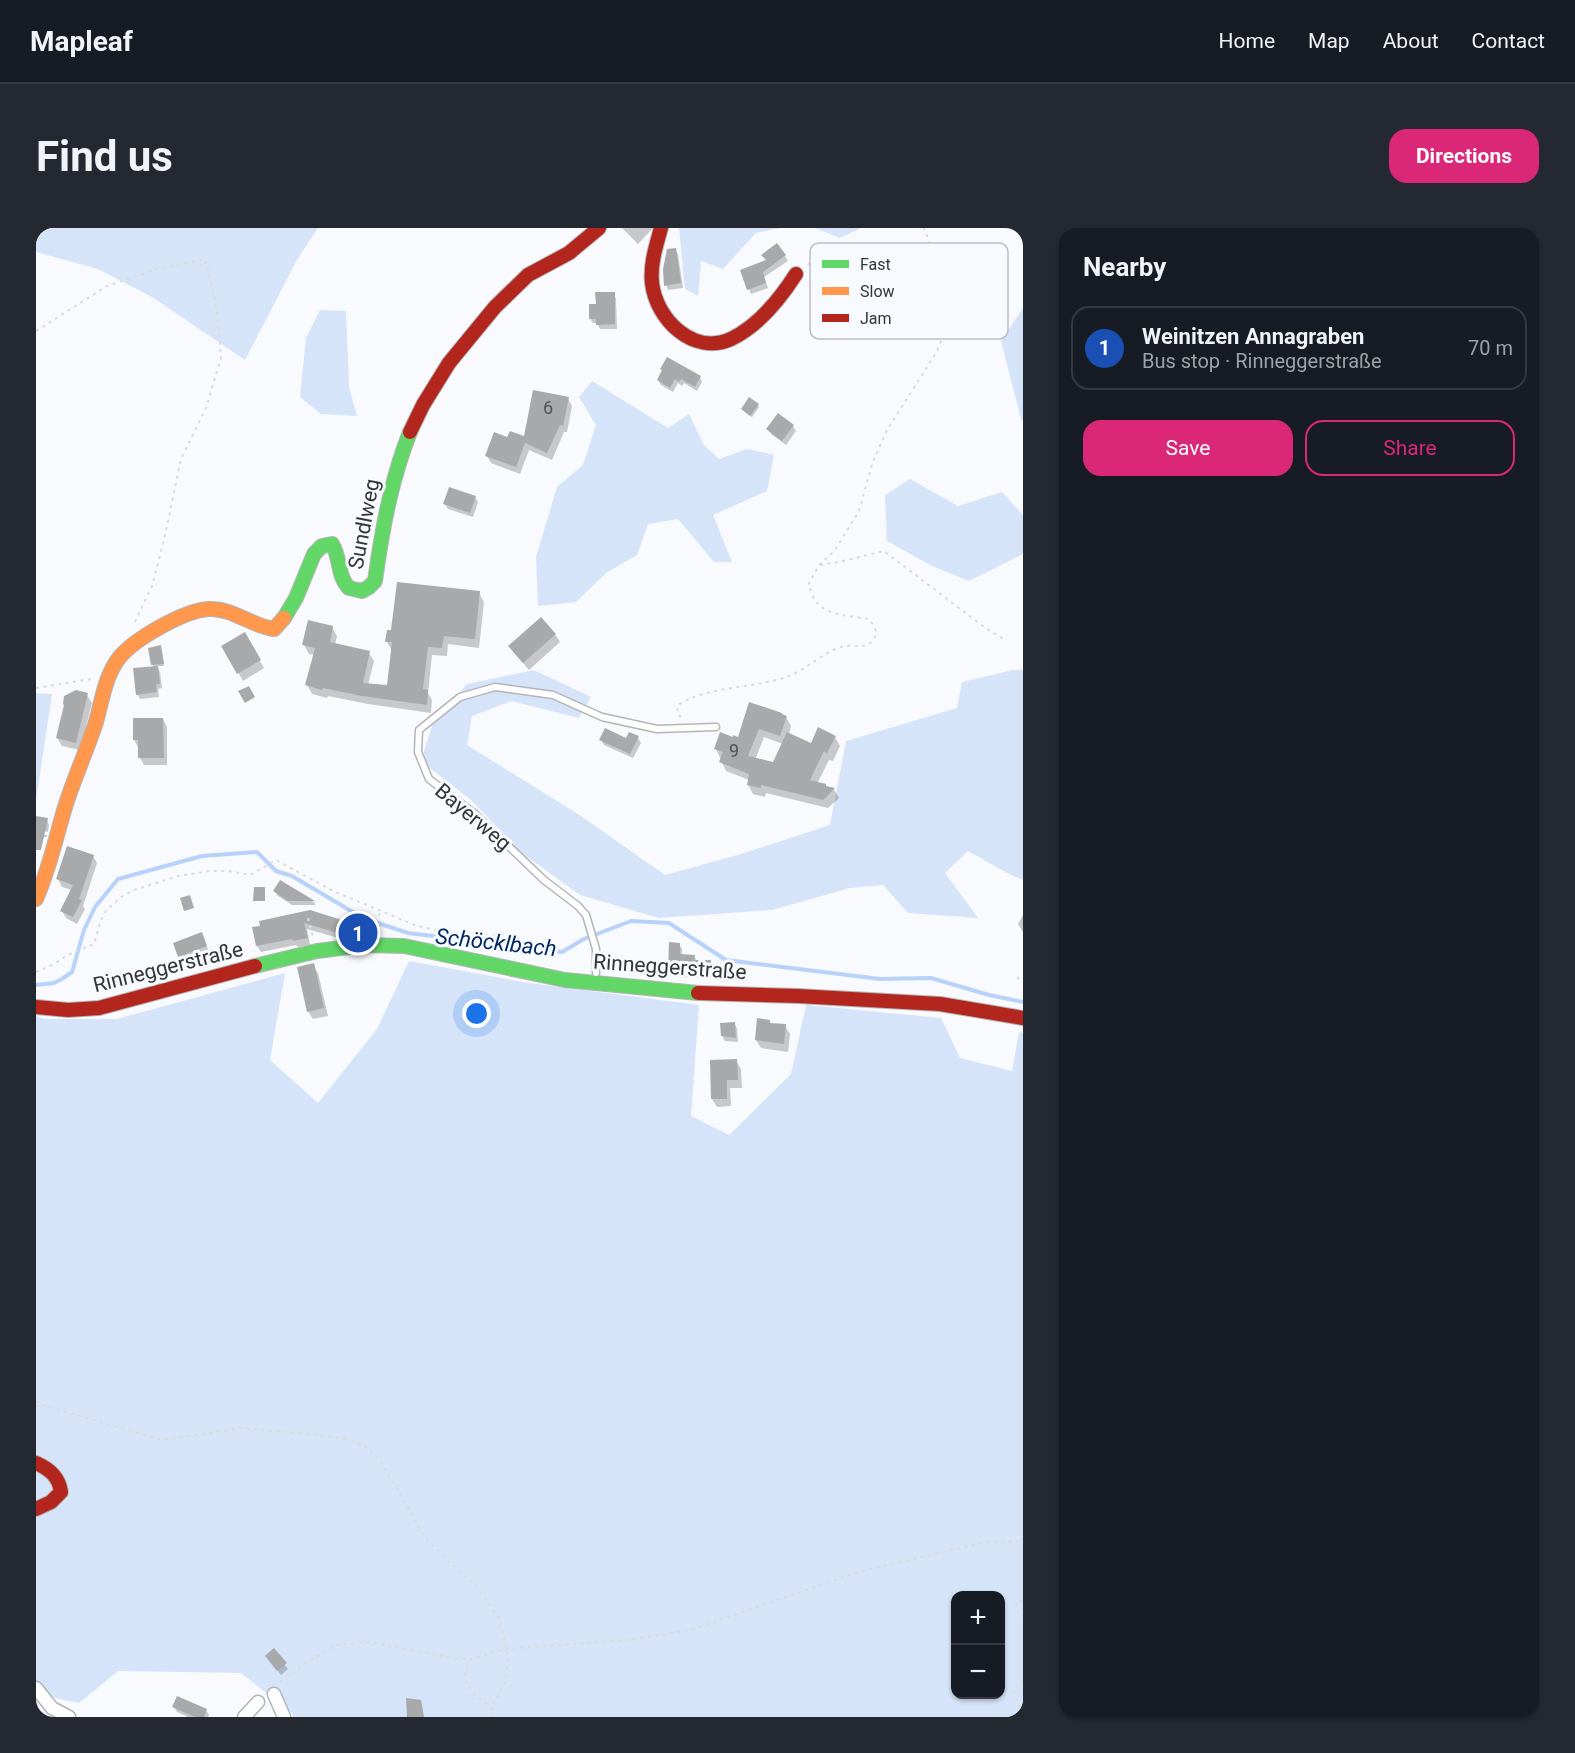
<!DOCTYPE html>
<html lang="en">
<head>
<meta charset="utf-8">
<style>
	:root { --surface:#171b24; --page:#242831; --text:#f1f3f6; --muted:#9ea1a6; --line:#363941; --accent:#db2777 }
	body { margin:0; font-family:Roboto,sans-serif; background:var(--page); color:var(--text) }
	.controls { position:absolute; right:18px; bottom:18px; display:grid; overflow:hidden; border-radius:12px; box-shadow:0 2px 4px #0004 }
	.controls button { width:54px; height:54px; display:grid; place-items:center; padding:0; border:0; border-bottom:2px solid var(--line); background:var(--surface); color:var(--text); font:30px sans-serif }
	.you { position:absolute; left:441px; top:786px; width:21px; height:21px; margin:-15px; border:4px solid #fff; border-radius:50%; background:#1a73e8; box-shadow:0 0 0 9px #1a73e833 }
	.badge { display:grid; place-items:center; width:39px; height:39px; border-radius:50%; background:var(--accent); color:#fff; font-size:20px; font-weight:700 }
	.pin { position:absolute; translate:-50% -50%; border:3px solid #fff; box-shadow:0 2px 6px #0006 }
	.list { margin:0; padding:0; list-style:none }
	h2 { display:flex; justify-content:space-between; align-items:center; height:78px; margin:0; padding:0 24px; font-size:26px }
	h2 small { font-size:20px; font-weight:400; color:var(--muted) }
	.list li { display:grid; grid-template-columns:39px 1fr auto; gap:18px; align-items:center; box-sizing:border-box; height:84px; margin:0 12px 12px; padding:0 12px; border:2px solid var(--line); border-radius:18px }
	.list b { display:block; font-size:22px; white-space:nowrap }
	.list p { margin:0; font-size:20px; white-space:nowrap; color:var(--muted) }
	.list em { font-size:20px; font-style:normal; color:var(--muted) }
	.actions { display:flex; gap:12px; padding:18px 24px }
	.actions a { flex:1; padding:14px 0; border:2px solid var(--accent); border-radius:18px; text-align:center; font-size:21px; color:var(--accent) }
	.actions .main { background:var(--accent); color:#fff }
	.map { position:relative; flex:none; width:987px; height:1489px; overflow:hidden; border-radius:18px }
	header { display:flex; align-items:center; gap:36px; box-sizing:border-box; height:84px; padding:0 30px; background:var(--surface); border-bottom:2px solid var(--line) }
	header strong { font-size:28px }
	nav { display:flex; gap:33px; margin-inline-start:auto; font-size:21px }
	.intro { display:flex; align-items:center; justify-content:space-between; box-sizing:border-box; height:144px; padding:0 36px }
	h1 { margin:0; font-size:42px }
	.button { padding:15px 27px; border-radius:18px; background:var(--accent); color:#fff; font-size:21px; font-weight:700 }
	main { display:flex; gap:36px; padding:0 36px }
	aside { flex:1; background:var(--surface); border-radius:18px; box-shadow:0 2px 4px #0004 }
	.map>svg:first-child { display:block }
	.green { fill:#d6e4f9; fill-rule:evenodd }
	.shadow { fill:#0003; fill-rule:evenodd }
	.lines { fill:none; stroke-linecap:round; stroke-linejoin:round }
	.stream { stroke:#b8d2fa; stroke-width:4 }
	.building { fill:#a7a9aa }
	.lane-casing { stroke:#b4b5b7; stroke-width:9 }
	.street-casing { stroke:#b4b5b7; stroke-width:15 }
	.fast-casing { stroke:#b4b5b7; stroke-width:16 }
	.slow-casing { stroke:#b4b5b7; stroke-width:16 }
	.jam-casing { stroke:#b4b5b7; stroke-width:16 }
	.path { stroke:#dbdbdc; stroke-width:2; stroke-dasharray:3 4.5; stroke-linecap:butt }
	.lane { stroke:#fefeff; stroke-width:6 }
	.street { stroke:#fefeff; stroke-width:12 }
	.fast { stroke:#63d668; stroke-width:14 }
	.slow { stroke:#ff974d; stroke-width:14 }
	.jam { stroke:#b3261e; stroke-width:14 }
	.labels { text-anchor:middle; stroke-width:6; stroke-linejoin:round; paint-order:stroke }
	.number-label { font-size:18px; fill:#515253 }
	.street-label { font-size:21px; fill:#343536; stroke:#f7fafe }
	.water-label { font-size:22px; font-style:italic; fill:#002762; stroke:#f7fafe }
	.key { fill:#f7fafe; stroke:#bcbfc2; stroke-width:1.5 }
	.key-label { font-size:16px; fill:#343536 }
</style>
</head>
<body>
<header>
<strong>Mapleaf</strong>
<nav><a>Home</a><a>Map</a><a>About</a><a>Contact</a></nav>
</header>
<div class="intro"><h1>Find us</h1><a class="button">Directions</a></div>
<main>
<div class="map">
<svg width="987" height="1489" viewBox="0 0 987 1489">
	<rect width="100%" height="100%" fill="#f8fafd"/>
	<path class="green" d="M0,0H282L262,30L209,132L116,69L62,41L0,24Z
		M643,0H744L720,5L687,41L665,33L662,68L649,61Z
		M779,0H825L804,10Z
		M987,80V193L985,191L965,113Z
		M284,82L310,83L313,159L321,188L285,186L264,169L270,110Z
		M556,153L632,200L653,186L668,217L683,231L711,221L738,227L731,263L677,287L696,334H678L642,291L612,296L601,327L570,345L540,374L502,378L500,329L521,259L547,237L560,197L543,169Z
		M874,251L922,278L966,264L987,287V326L933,353L896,338L851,313L849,267Z
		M498,442L555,469L543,490L475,473L436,488L431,517L545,588L629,647L705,626L794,597L810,513L921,480L926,454L977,442H987V652L973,646L932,623L909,645L942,690L872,685L847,657L814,660L736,682L623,690L544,667L486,625L435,572L385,533L397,495L431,456Z
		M0,465L16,466L0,572Z
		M373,733L493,755L663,777L655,888L693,907L755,846L770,777L905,790L924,830L976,843L983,804L987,805V1489H257L256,1485L205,1445L82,1443L43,1475L0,1466V788L9,791H81L249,745L234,832L282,875L341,801ZM920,1368H964V1466H920Z"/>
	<path class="shadow" d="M586,0H617L602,16Z
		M639,21L642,26L647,60L632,62L630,57Z
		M749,28L752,33L728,49L732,60L715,66L706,42Z
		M578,66L580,71L581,101H564L561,95H557L554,90L561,78Z
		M664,149L666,154L661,163L648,155L646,158L642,155L637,164L625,157L622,152Z
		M532,171L536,178L531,204H528L516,232L493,222L484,246L455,235L451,228L489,210Z
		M722,177L723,179L716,189L706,181Z
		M757,198L760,203L750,217L735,206L732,201Z
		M439,269L442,274L437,289L412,281L409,276Z
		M443,365L448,374L443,420L412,416L411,428L396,427L392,465L396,472L395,485L332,476L292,468L291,470L276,466L271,457L279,427L273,426L268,417L296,399L301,408L299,417L333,425L338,433L332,457L352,459L356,423L351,414L357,404Z
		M208,406L228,440L207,453L187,418Z
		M519,406L524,414L493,442L479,426L474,419Z
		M125,421L128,438H121L124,444L126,460L122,461L123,469L104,471L101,466L117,440L114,422Z
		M51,467L56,475L44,522L26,518L21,510Z
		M714,476L750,489L755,498L753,506L775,517L799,509L804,518L797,533L793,532L781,556L798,562L803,570L792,580L730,565L729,569L717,566L712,557L713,552L690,543L680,521L703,511ZM728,509L747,516L738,536L719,532Z
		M127,491L131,499V537H108L104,530L103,521L98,512Z
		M602,510L605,515L597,530L568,517L565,512H591Z
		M11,592L13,597L12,604L1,602V605L11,607V609L2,608L0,604V598Z
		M57,628L61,635L47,678L49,681L41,696L30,690L26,683L36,662L26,659L22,651Z
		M245,654L278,674L280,677H256L242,668L239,663Z
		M987,687V704L982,696Z
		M305,693L309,699L306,711L271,701L274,717L262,719L260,717L225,724L221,718L218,701L226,699L225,694Z
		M168,711L173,724L147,733L144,728Z
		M643,716L646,721V728H658L661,733L674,734L677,738V750L637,749L634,744Z
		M277,737L282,745L292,788L277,791L272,783Z
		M733,793L735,796L749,798L754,806L752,824L725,820L720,812Z
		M698,795L701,800L702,814L689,813L686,808Z
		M700,833L705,841L706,860H694L695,878L681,879L676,871Z
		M238,1422L252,1441L245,1447L234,1433Z
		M138,1479L170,1482L173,1487L172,1489H152L141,1484Z"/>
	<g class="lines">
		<path class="stream" d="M0,757L18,755L26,751L36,744L48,702L59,679L82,651L166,628L221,624L240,643L256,648L327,690L372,705L526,724L548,711L595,693L633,695L690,732L844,751L895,750L953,767L987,774"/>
	</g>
	<path class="building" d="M741,15L750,27L727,44L730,55L711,62L704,42L730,32L725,27Z
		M640,20L645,55L628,58L627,41L631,21Z
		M559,64H579V96L560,97V91H553V76H560Z
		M631,129L665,148L659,159L645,151L643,154L639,151L634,160L621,152L626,142L624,141Z
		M497,162L533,169L527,198L524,197L511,225L489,215L480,239L449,228L458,204L471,209L474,203L488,208Z
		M713,169L723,176L714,188L705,181Z
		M742,185L758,197L746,213L730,201Z
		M413,259L440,268L434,285L407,276Z
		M361,354L444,363L439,411L408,408L406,420L392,419L387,461L392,462L391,477L326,468L287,460L286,462L269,457L279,420L266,417L272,392L297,398L294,414L334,423L327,455L351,457L356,414H349L351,402H355Z
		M505,389L520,406L487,435L472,418Z
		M209,404L225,432L201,446L185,418Z
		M125,417L128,436L115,437L112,420Z
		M122,438L124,456H120L121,464L100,467L97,440Z
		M213,458L219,469L209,475L202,463Z
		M40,462L52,465L40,515L20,510L28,477L27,476L28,468Z
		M713,474L746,485V486L751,488L744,508L723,501L712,528L737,534L751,504L775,515L782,499L800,508L791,525L788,523L774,552L790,556V558L799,560L787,572L725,557V560L711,557L713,546L683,534L687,524L678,521L684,504L697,509V507L702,509Z
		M97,490H127L128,530H102V512H97Z
		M569,500L590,510L593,504L603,508L594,526L563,512Z
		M0,588L12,590L5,622H0Z
		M31,618L58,627L43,671L46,672L37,689L24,683L37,657L20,651Z
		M244,652L279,673H252L237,663Z
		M218,659H229V673H217Z
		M154,667L158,680L148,683L144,670Z
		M274,682L306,692L302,705L268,695L272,710L257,713L256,711L220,718L216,699L224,698L223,693Z
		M166,704L171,718L142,729L137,715Z
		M633,714L644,715V726L659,727L658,732H675V745L632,744Z
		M278,735L288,780L271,784L261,739Z
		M721,790L734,792V795L750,796L748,816L719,812Z
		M699,794L700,810L685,808L684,795Z
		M701,831L702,849V852H691V871H675L674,832Z
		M238,1420L251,1435L241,1443L229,1428Z
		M141,1468L171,1481L168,1489H159L136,1479Z
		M370,1470L385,1472L388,1489H371Z"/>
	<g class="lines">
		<defs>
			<path id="lane" d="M560,745V721L550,687L542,678L508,652L438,585L393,551L382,524L383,502L424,469L459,459L517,467L566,489L621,501L680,499"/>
			<path id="street" d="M0,1460L16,1480L33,1489
				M238,1466L248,1489
				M208,1489L222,1474"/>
			<path id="fast" d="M248,390L260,370L278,326L286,318L296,316C305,330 301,348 313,360L326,363L333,359L339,353C346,302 355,252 374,204
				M219,738L281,723L329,717L368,718L529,752L662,765"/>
			<path id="slow" d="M0,671C14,640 20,608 30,576C39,548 51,522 60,494C66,473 69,448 83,430C98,411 149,382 173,381C196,380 216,398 238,401L248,390"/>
			<path id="jam" d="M625,0C620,18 614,36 616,55C620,91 657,128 695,111C722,98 744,71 760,46
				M374,204L387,177L413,135L459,79L492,47L533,25L563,0
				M662,765L762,768L904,776L987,790
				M0,779L32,782L63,780L219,738
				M0,1235C14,1241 23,1249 25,1264L15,1274L0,1281"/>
		</defs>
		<use href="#lane" class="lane-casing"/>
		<use href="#street" class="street-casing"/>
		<use href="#fast" class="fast-casing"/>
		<use href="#slow" class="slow-casing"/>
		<use href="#jam" class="jam-casing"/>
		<path class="path" d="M772,37L783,23
			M0,103L71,58L121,41L169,31L179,70L183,100L185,130L170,180L145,231L128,312L116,358L97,398
			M784,337L803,334L848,323L948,399L969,412
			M0,460L55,451
			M645,489L641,485L642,477C674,457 718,461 753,448C771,441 786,425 805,419C815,415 831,423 838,411C843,403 837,397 833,391C816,388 793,388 781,375C777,370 775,362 772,357L783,337L799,322L823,283L836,236L851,202L900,125L912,98L915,85L913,68L888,0
			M272,690L277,709
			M335,700V697L345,684
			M0,744L16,737L32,727L58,716L65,692L70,683L85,669L98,662L142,648L174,643H193L214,647L240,632L297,663L381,698L429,708L476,706L485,712L491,727
			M981,751L987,748
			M0,1173L6,1177L127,1212L206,1200L283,1207L315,1212L330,1219L343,1231L391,1312L442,1361L463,1390L472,1429L469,1455L455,1479L457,1489
			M0,1178L6,1177
			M987,1372L980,1376L984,1394L987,1396
			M435,1431C433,1435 429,1441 429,1445C428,1462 444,1471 455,1479
			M987,1452L977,1462L987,1488
			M244,1454L268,1436L300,1417L334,1414L416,1430L435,1431L470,1421L591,1412L655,1402L825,1343L951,1314L987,1313"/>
		<use href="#lane" class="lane"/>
		<use href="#street" class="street"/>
		<use href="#fast" class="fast"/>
		<use href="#slow" class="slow"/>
		<use href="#jam" class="jam"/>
	</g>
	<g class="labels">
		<g class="number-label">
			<text x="512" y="186">6</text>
			<text x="698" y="529">9</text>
		</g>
		<g class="street-label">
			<text transform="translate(328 296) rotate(-79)" y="7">Sundlweg</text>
			<text transform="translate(437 589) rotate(40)" y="7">Bayerweg</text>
			<text transform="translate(132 739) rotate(-14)" y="7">Rinneggerstraße</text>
			<text transform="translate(634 739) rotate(4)" y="7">Rinneggerstraße</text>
		</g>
		<g class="water-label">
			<text transform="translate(460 714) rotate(6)" y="8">Schöcklbach</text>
		</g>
	</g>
	<rect x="774" y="15" width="198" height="96" rx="9" class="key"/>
	<rect x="786" y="32" width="27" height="8" fill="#63d668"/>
	<rect x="786" y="59" width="27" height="8" fill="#ff974d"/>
	<rect x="786" y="86" width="27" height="8" fill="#b3261e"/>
	<g class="key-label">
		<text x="824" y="42">Fast</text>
		<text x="824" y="69">Slow</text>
		<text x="824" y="96">Jam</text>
	</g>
</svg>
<div class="controls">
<button>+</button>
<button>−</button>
</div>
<div class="you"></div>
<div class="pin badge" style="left:322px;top:705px;background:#1a4fb4">1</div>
</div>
<aside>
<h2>Nearby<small></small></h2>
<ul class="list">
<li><span class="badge" style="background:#1a4fb4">1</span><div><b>Weinitzen Annagraben</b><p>Bus stop · Rinneggerstraße</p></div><em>70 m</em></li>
</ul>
<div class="actions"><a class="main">Save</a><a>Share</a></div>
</aside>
</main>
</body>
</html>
